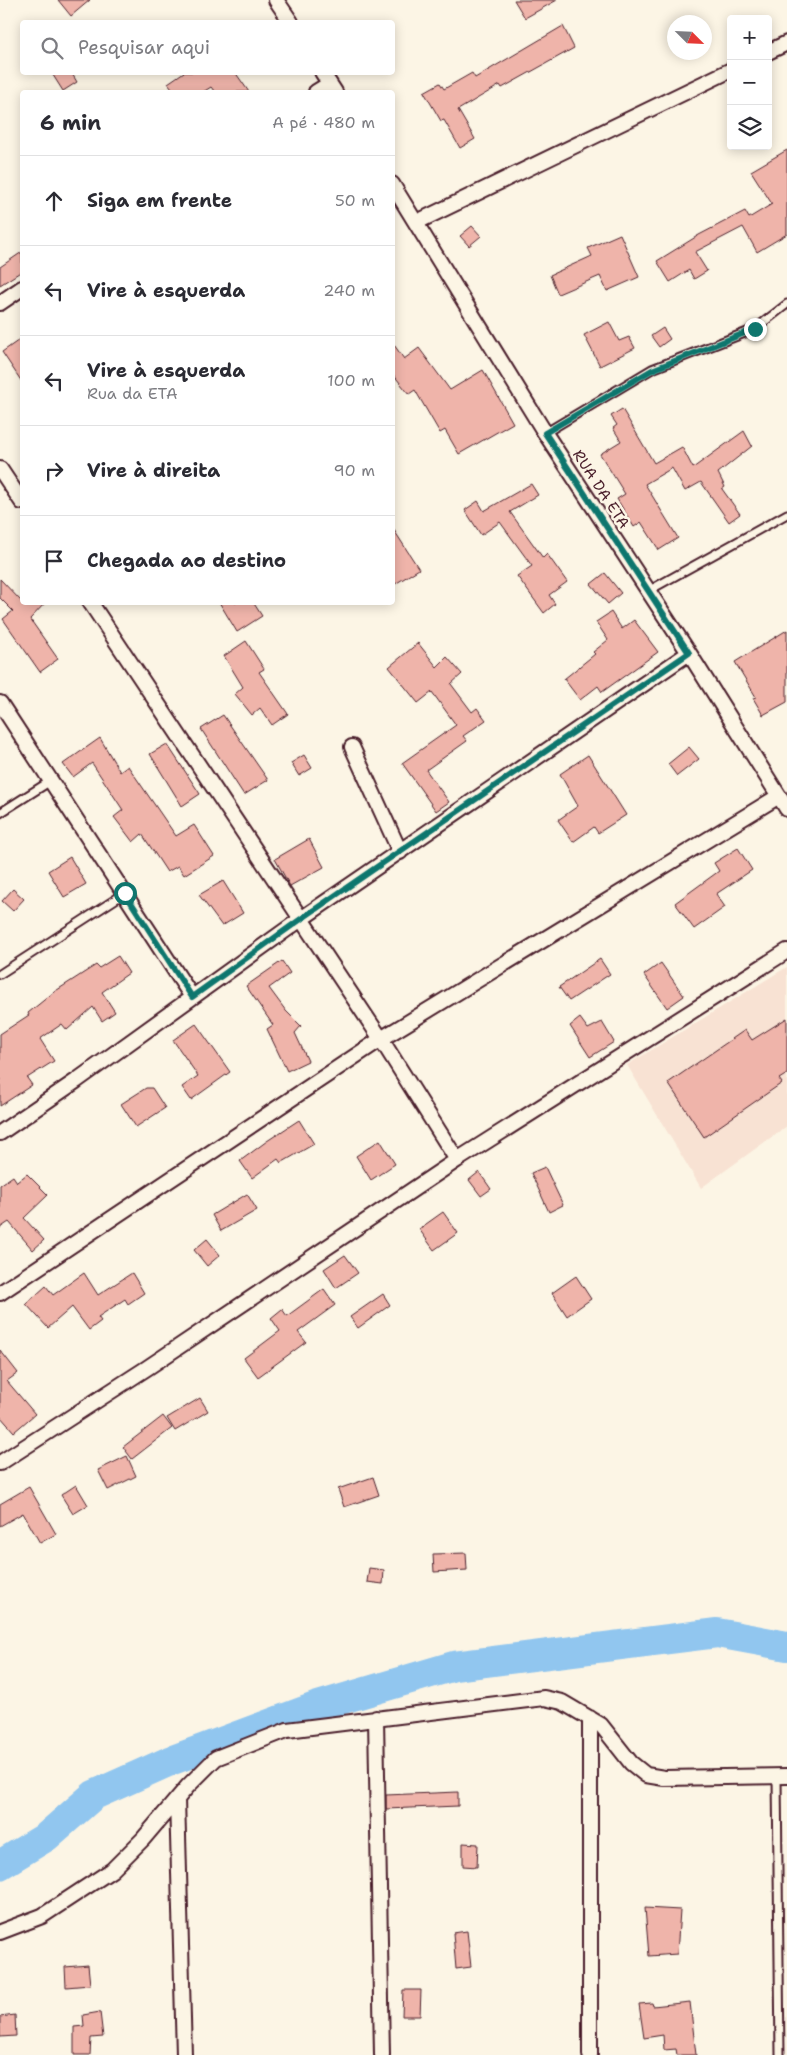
<!DOCTYPE html>
<html lang="pt">
<head>
<meta charset="utf-8">
<style>
	:root { --surface:#fff; --page:#f7f7f7; --text:#2b2b33; --muted:#7c7c81; --line:#e1e1e2 }
	body { margin:0; font-family:"Shantell Sans",sans-serif; background:var(--page); color:var(--text) }
	.controls { position:absolute; right:15px; top:15px; display:grid; overflow:hidden; border-radius:5px; box-shadow:0 2px 12px #0003 }
	.controls button { width:45px; height:45px; display:grid; place-items:center; padding:0; border:0; border-bottom:1px solid var(--line); background:var(--surface); color:var(--text); font:25px sans-serif }
	.compass { position:absolute; left:667px; top:15px; width:45px; height:45px; border-radius:50%; background:var(--surface); box-shadow:0 2px 12px #0003; rotate:114deg }
	.stop { position:absolute; width:15px; height:15px; margin:-11px; border:4px solid #0f766e; border-radius:50%; background:#fff }
	.stop.end { background:#0f766e; border-color:#fff; box-shadow:0 1px 5px #0008 }
	.list { margin:0; padding:0; list-style:none }
	h2 { display:flex; justify-content:space-between; align-items:center; height:65px; margin:0; padding:0 20px; font-size:21px }
	h2 small { font-size:16px; font-weight:400; color:var(--muted) }
	.list li { display:grid; grid-template-columns:32px 1fr auto; gap:15px; align-items:center; box-sizing:border-box; height:90px; padding:0 20px; border-top:1px solid var(--line) }
	.list b { display:block; font-size:19px; white-space:nowrap }
	.list p { margin:0; font-size:16px; white-space:nowrap; color:var(--muted) }
	.list em { font-size:16px; font-style:normal; color:var(--muted) }
	.icon { flex:none; width:28px; height:28px; fill:none; stroke:currentColor; stroke-width:2; stroke-linecap:round; stroke-linejoin:round }
	.map { position:relative; flex:none; width:787px; height:2055px; overflow:hidden }
	.search { position:absolute; background:var(--surface); box-shadow:0 2px 12px #0003; left:20px; top:20px; width:375px; height:55px; display:flex; align-items:center; gap:12px; box-sizing:border-box; padding:0 18px; border-radius:5px; color:var(--muted); font-size:19px }
	.panel { position:absolute; background:var(--surface); box-shadow:0 2px 12px #0003; left:20px; top:90px; width:375px; height:515px; border-radius:5px }
	.map>svg:first-child { display:block }
	.built { fill:#f8e2d3 }
	.lines { fill:none; stroke-linecap:round; stroke-linejoin:round }
	.river { stroke:#91c6ef; stroke-width:30 }
	.building { fill:#efb4aa; stroke:#4a1f2b }
	.lane-casing { stroke:#4a1f2b; stroke-width:11 }
	.street-casing { stroke:#4a1f2b; stroke-width:18 }
	.lane { stroke:#fcf5e5; stroke-width:7 }
	.street { stroke:#fcf5e5; stroke-width:14 }
	.route { stroke:#0f766e; stroke-width:6 }
	.labels { text-anchor:middle; stroke-width:5; stroke-linejoin:round; paint-order:stroke }
	.street-label { font-size:15px; fill:#4a1f2b; stroke:#fcf5e5 }
</style>
</head>
<body>
<div class="map">
<svg width="787" height="2055" viewBox="0 0 787 2055">
	<rect width="100%" height="100%" fill="#fcf5e5"/>
	<filter id="ink" filterUnits="userSpaceOnUse"><feTurbulence type="fractalNoise" baseFrequency=".02" numOctaves="2"/><feDisplacementMap in="SourceGraphic" scale="10" xChannelSelector="R" yChannelSelector="G"/><feConvolveMatrix kernelMatrix="1 2 1 2 8 2 1 2 1" color-interpolation-filters="sRGB"/></filter>
	<g filter="url(#ink)">
		<path class="built" d="M787,967V1126L701,1188L627,1065Z"/>
		<g class="lines">
			<path class="river" d="M0,1865L46,1837L94,1795L170,1761L315,1707L454,1666L717,1633L787,1646"/>
		</g>
		<path class="building" d="M58,0H90L71,16Z
			M514,0H557L525,18Z
			M563,26L574,48L502,88L500,85L458,110L475,139L460,148L444,120L441,121L424,92L440,83L444,89L472,73L475,78Z
			M51,72H71L77,82L63,91Z
			M184,72H235L249,92H215L211,87L203,92H175L168,83Z
			M787,150V234L757,252L743,227L695,252L707,271L694,279L689,270L670,282L657,261L699,235L745,211L749,218L772,204L751,171Z
			M472,226L481,236L469,246L460,236Z
			M620,234L639,277L607,291L600,276L558,294L550,275L592,256L588,248Z
			M22,252V271L0,285V267Z
			M609,322L619,341L629,337L635,348L600,366L584,335Z
			M663,328L670,339L659,347L651,336Z
			M22,338V382L2,352Z
			M392,342L404,359L419,348L450,390L483,370L513,423L459,454L445,430L440,433L415,390L409,394L392,373Z
			M622,409L654,463L682,447L693,468L744,431L752,446L718,473L725,487L722,489L740,514L729,522L701,482L685,491L672,468L645,484L678,538L659,550L641,522L634,527L617,499L625,494L600,454L621,441L613,428L617,425L611,416Z
			M531,484L538,495L510,512L543,558L547,554L567,582L549,595L555,604L544,613L517,576L532,566L500,522L481,535L465,510L478,501L484,511Z
			M392,527L419,569L392,586Z
			M605,573L621,593L608,604L591,584Z
			M0,579L22,602H46L30,619L58,659L40,672L3,619L13,611L0,598Z
			M219,602H253L262,616L237,632Z
			M611,612L622,629L634,620L658,652L602,692L598,686L580,700L564,679L595,654L593,652L608,640L596,622Z
			M787,630V702L763,715L753,698L756,697L735,662Z
			M246,641L264,669L259,672L288,714L272,725L260,708L252,715L235,694L243,687L224,656Z
			M418,643L437,667L447,657L462,674L451,684L472,712L477,708L486,720L463,736L467,741L426,770L449,802L436,811L402,763L456,725L432,692L418,703L389,667Z
			M223,715L268,780L244,795L201,729Z
			M100,738L120,772L128,766L176,836L194,825L214,856L184,875L178,866L167,872L142,834L133,842L114,817L123,810L92,763L73,777L63,764Z
			M167,744L200,794L182,806L150,754Z
			M689,747L699,759L677,776L668,764Z
			M304,755L312,768L299,776L291,763Z
			M588,755L626,815L598,833L594,827L573,842L558,820L578,806L560,774Z
			M309,839L324,867L290,886L275,859Z
			M738,848L752,870L716,894L725,907L694,929L675,903L719,871L714,863Z
			M70,857L86,884L64,897L48,871Z
			M223,881L243,913L222,926L199,895Z
			M13,889L24,899L13,911L2,901Z
			M118,956L129,973L102,992L115,1012L102,1021L93,1007L67,1030L62,1024L40,1039L54,1061L27,1078L32,1085L0,1106V1034L29,1015L28,1013L54,992L96,965L99,968Z
			M600,959L610,974L569,1001L559,987Z
			M282,961L290,973L269,988L286,1011L301,1026L295,1033L308,1061L287,1071L267,1029L273,1025L246,986Z
			M661,963L684,996L667,1008L644,975Z
			M580,1018L588,1029L602,1022L614,1042L590,1057L570,1026Z
			M787,1018V1074L779,1079L782,1083L704,1137L668,1083L745,1030L752,1040Z
			M196,1024L230,1072L191,1100L182,1087L198,1076L173,1040Z
			M146,1088H152L165,1108L136,1127L121,1104Z
			M299,1120L314,1144L281,1163L278,1159L252,1178L240,1161L267,1141Z
			M380,1140L395,1164L371,1180L356,1156Z
			M545,1167L563,1205L549,1212L531,1173Z
			M479,1172L491,1189L481,1196L469,1180Z
			M27,1174L48,1195L24,1218L44,1240L33,1250L9,1222L0,1228V1185L13,1176L17,1182Z
			M247,1194L257,1210L221,1231L212,1215Z
			M443,1212L458,1233L434,1250L419,1229Z
			M207,1239L220,1255L207,1266L194,1250Z
			M345,1255L358,1273L336,1288L324,1269Z
			M84,1273L98,1295L132,1273L144,1293L128,1304L125,1299L98,1317L101,1321L89,1330L72,1307L48,1328L26,1304L46,1286L53,1295Z
			M576,1276L591,1299L567,1316L552,1293Z
			M324,1289L335,1305L298,1332L306,1342L258,1377L244,1358L280,1331L271,1318L282,1309L287,1316Z
			M383,1294L390,1305L358,1328L350,1317Z
			M0,1350L18,1373L7,1381L35,1414L14,1432L0,1416Z
			M200,1398L208,1411L175,1431L167,1418Z
			M163,1416L172,1428L132,1459L123,1447Z
			M127,1456L136,1476L108,1490L98,1470Z
			M373,1477L379,1495L344,1507L338,1489Z
			M76,1485L88,1505L73,1514L61,1495Z
			M29,1487L56,1534L40,1543L23,1513L0,1526V1504Z
			M466,1553L467,1570L434,1572L433,1554Z
			M369,1568L384,1570L383,1584L367,1582Z
			M458,1792V1806L386,1809V1795Z
			M463,1843L478,1844L477,1867L463,1866Z
			M645,1908L680,1910L677,1954L649,1956Z
			M467,1931L471,1967L456,1969L453,1933Z
			M88,1965L90,1985L66,1987L65,1967Z
			M403,1990H421L420,2016H402Z
			M690,2002L696,2055H677L676,2049L664,2050L663,2035L644,2038L639,2004L652,2003L653,2006Z
			M100,2012L103,2037L91,2038L90,2055H74V2027L84,2026L83,2015Z
			M15,2015L16,2036L0,2037V2017Z"/>
		<g class="lines">
			<defs>
				<path id="lane" d="M545,433L652,369L755,329L787,304
					M648,591L787,514
					M0,813L52,780
					M0,974L125,893
					M777,1777L780,2055"/>
				<path id="street" d="M276,0L291,22
					M768,52L787,43
					M322,72L335,92
					M316,92L329,84
					M392,184L545,433L689,653L787,809
					M417,222L731,70
					M0,303L22,288
					M0,469L22,502
					M90,602L381,1039L457,1160
					M0,703L192,997
					M352,747L400,852
					M0,1133L76,1081L301,919L689,653
					M0,1293L381,1039L779,796
					M0,1463L147,1368L457,1160L787,951
					M376,1718L382,2055
					M590,1718V2055
					M177,1799L184,2055
					M0,1932L42,1916L112,1870L143,1839L188,1786L216,1758L287,1730L544,1698L562,1702L601,1725L631,1763L646,1775L664,1778L787,1776"/>
			</defs>
			<use href="#lane" class="lane-casing"/>
			<use href="#street" class="street-casing"/>
			<use href="#lane" class="lane"/>
			<use href="#street" class="street"/>
		</g>
	</g>
	<g class="lines" filter="url(#ink)">
		<path class="route" d="M125,893L192,997L301,919L689,653L545,433L652,370L755,329"/>
	</g>
	<g class="labels">
		<g class="street-label">
			<text transform="translate(601 489) rotate(57)" y="5">RUA DA ETA</text>
		</g>
	</g>
</svg>
<div class="controls">
<button>+</button>
<button>−</button>
<button><svg class="icon" aria-label="layers" viewBox="0 0 24 24"><path d="M12 4l9 5-9 5-9-5zM3 14l9 5 9-5"/></svg></button>
</div>
<svg class="compass" viewBox="-18 -18 36 36"><path d="M0-13l5 13h-10z" fill="#e53935"/><path d="M0 13l5-13h-10z" fill="#7c7c81"/></svg>
<div class="stop" style="left:125px;top:893px"></div>
<div class="stop end" style="left:755px;top:329px"></div>
<div class="search"><svg class="icon" aria-label="search" viewBox="0 0 24 24"><circle cx="10" cy="10" r="6"/><path d="M15 15l6 6"/></svg>Pesquisar aqui</div>
<section class="panel">
<h2>6 min<small>A pé · 480 m</small></h2>
<ul class="list">
<li><svg class="icon" aria-label="ahead" viewBox="0 0 24 24"><path d="M12 20V5M6 11l6-6 6 6"/></svg><div><b>Siga em frente</b></div><em>50 m</em></li>
<li><svg class="icon" aria-label="left" viewBox="0 0 24 24"><path d="M17 20v-9H6M10 6l-5 5 5 5"/></svg><div><b>Vire à esquerda</b></div><em>240 m</em></li>
<li><svg class="icon" aria-label="left" viewBox="0 0 24 24"><path d="M17 20v-9H6M10 6l-5 5 5 5"/></svg><div><b>Vire à esquerda</b><p>Rua da ETA</p></div><em>100 m</em></li>
<li><svg class="icon" aria-label="right" viewBox="0 0 24 24"><path d="M7 20v-9h11M14 6l5 5-5 5"/></svg><div><b>Vire à direita</b></div><em>90 m</em></li>
<li><svg class="icon" aria-label="arrive" viewBox="0 0 24 24"><path d="M6 21V4h12l-3 4 3 4H6"/></svg><div><b>Chegada ao destino</b></div></li>
</ul>
</section>
</div>
</body>
</html>
